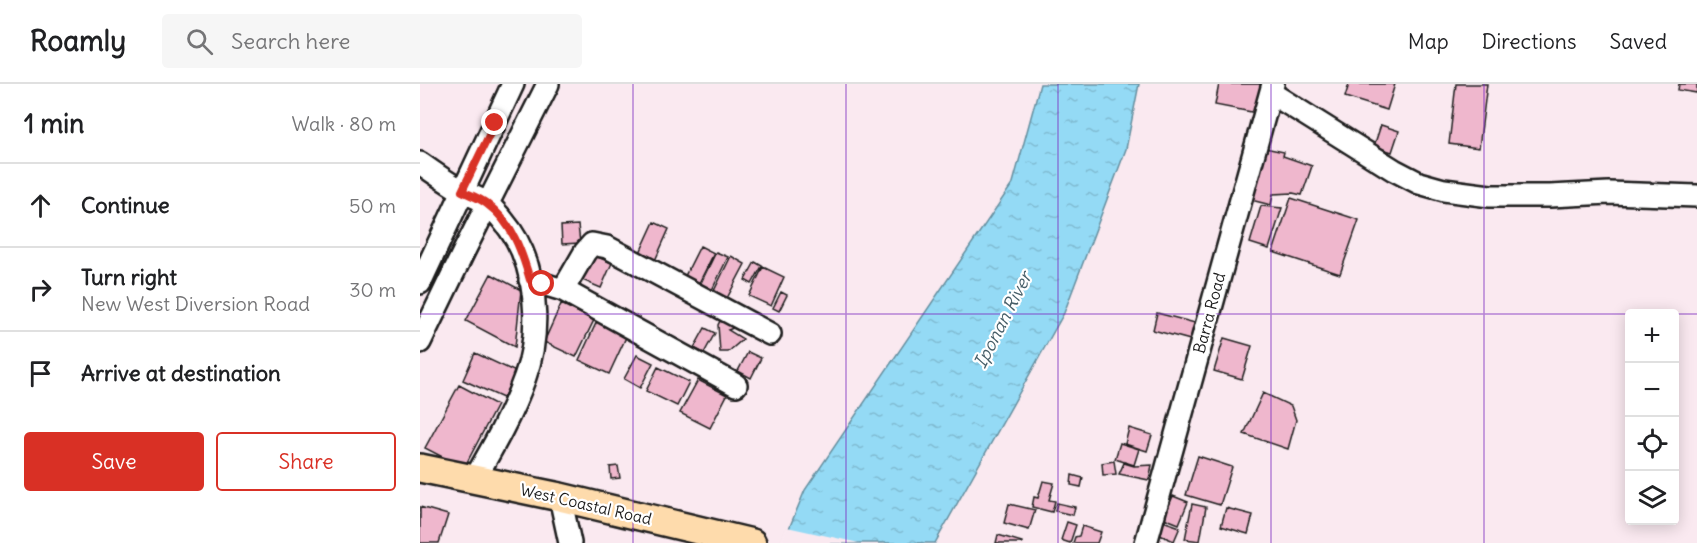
<!DOCTYPE html>
<html lang="en">
<head>
<meta charset="utf-8">
<style>
	:root { --surface:#fff; --page:#f6f6f6; --text:#202124; --muted:#757577; --line:#e0e0e0; --accent:#d93025 }
	body { margin:0; font-family:Delius,sans-serif; background:var(--page); color:var(--text) }
	.controls { position:absolute; right:18px; bottom:18px; display:grid; overflow:hidden; border-radius:6px; box-shadow:0 3px 15px #0003 }
	.controls button { width:54px; height:54px; display:grid; place-items:center; padding:0; border:0; border-bottom:2px solid var(--line); background:var(--surface); color:var(--text); font:30px sans-serif }
	.stop { position:absolute; width:18px; height:18px; margin:-14px; border:4px solid #d93025; border-radius:50%; background:#fff }
	.stop.end { background:#d93025; border-color:#fff; box-shadow:0 2px 6px #0008 }
	.list { margin:0; padding:0; list-style:none }
	h2 { display:flex; justify-content:space-between; align-items:center; height:78px; margin:0; padding:0 24px; font-size:26px }
	h2 small { font-size:20px; font-weight:400; color:var(--muted) }
	.list li { display:grid; grid-template-columns:39px 1fr auto; gap:18px; align-items:center; box-sizing:border-box; height:84px; padding:0 24px; border-top:2px solid var(--line) }
	.list b { display:block; font-size:22px; white-space:nowrap }
	.list p { margin:0; font-size:20px; white-space:nowrap; color:var(--muted) }
	.list em { font-size:20px; font-style:normal; color:var(--muted) }
	.actions { display:flex; gap:12px; padding:18px 24px }
	.actions a { flex:1; padding:14px 0; border:2px solid var(--accent); border-radius:6px; text-align:center; font-size:21px; color:var(--accent) }
	.actions .main { background:var(--accent); color:#fff }
	.icon { flex:none; width:33px; height:33px; fill:none; stroke:currentColor; stroke-width:2; stroke-linecap:round; stroke-linejoin:round }
	.map { position:relative; flex:none; width:1277px; height:459px; overflow:hidden }
	header { display:flex; align-items:center; gap:36px; box-sizing:border-box; height:84px; padding:0 30px; background:var(--surface); border-bottom:2px solid var(--line) }
	header strong { font-size:28px }
	nav { display:flex; gap:33px; margin-inline-start:auto; font-size:21px }
	.search { width:420px; height:54px; background:var(--page); display:flex; align-items:center; gap:15px; box-sizing:border-box; padding:0 21px; border-radius:6px; color:var(--muted); font-size:22px }
	main { display:flex }
	aside { flex:1; background:var(--surface) }
	.map>svg:first-child { display:block }
	.water { fill:url(#water-ripples); stroke:#648e9e; stroke-width:1.5 }
	.pier { fill:#fae9f0 }
	.building { fill:#efb7cd; stroke:#1c1c1c; stroke-width:1.5 }
	.lines { fill:none; stroke-linecap:round; stroke-linejoin:round }
	.minor-casing { stroke:#1c1c1c; stroke-width:26 }
	.major-casing { stroke:#1c1c1c; stroke-width:32 }
	.minor { stroke:#fff; stroke-width:21 }
	.major { stroke:#fedbac; stroke-width:27 }
	.route { stroke:#d93025; stroke-width:8 }
	.grid { fill:none; stroke:#7b2cbf; stroke-width:1.5; stroke-opacity:0.55 }
	.labels { text-anchor:middle; stroke-width:4.5; stroke-linejoin:round; paint-order:stroke }
	.street-label { font-size:16px; fill:#1c1c1c; stroke:#fff }
	.water-label { font-size:18px; font-style:italic; fill:#465e68; stroke:#fff }
</style>
</head>
<body>
<header>
<strong>Roamly</strong>
<div class="search"><svg class="icon" aria-label="search" viewBox="0 0 24 24"><circle cx="10" cy="10" r="6"/><path d="M15 15l6 6"/></svg>Search here</div>
<nav><a>Map</a><a>Directions</a><a>Saved</a></nav>
</header>
<main>
<aside>
<h2>1 min<small>Walk · 80 m</small></h2>
<ul class="list">
<li><svg class="icon" aria-label="ahead" viewBox="0 0 24 24"><path d="M12 20V5M6 11l6-6 6 6"/></svg><div><b>Continue</b></div><em>50 m</em></li>
<li><svg class="icon" aria-label="right" viewBox="0 0 24 24"><path d="M7 20v-9h11M14 6l5 5-5 5"/></svg><div><b>Turn right</b><p>New West Diversion Road</p></div><em>30 m</em></li>
<li><svg class="icon" aria-label="arrive" viewBox="0 0 24 24"><path d="M6 21V4h12l-3 4 3 4H6"/></svg><div><b>Arrive at destination</b></div></li>
</ul>
<div class="actions"><a class="main">Save</a><a>Share</a></div>
</aside>
<div class="map">
<svg width="1277" height="459" viewBox="0 0 1277 459">
	<defs>
		<pattern id="water-ripples" width="26" height="14" patternUnits="userSpaceOnUse" patternTransform="scale(1.5)"><rect width="26" height="14" fill="#94daf5"/><path d="M2 4q2-2 4 0t4 0M15 11q2-2 4 0t4 0" fill="none" stroke="#7fbad1"/></pattern>
	</defs>
	<rect width="100%" height="100%" fill="#fae9f0"/>
	<filter id="ink" filterUnits="userSpaceOnUse"><feTurbulence type="fractalNoise" baseFrequency=".0167" numOctaves="2"/><feDisplacementMap in="SourceGraphic" scale="12" xChannelSelector="R" yChannelSelector="G"/><feConvolveMatrix kernelMatrix="1 2 1 2 8 2 1 2 1" color-interpolation-filters="sRGB"/></filter>
	<g filter="url(#ink)">
		<path class="water" d="M620,0H719L706,65L644,229L515,459H363L385,406L593,99Z"/>
		<path class="pier" d="M367,443L439,459H360Z"/>
		<path class="building" d="M799,0H842L837,29L795,21Z
			M929,0H975L967,26L925,13Z
			M1036,0H1067L1059,64L1029,60Z
			M1259,0H1277V9L1258,6Z
			M961,41L979,47L972,68L954,62Z
			M845,64L864,68L863,72L892,82L882,111L873,109L853,110L851,121L831,116Z
			M871,114L939,136L920,190L853,168Z
			M841,122L862,124L849,165L830,159Z
			M234,138L249,145L233,181L218,173Z
			M158,141L160,159L142,160L141,142Z
			M280,162L294,169L277,203L263,196Z
			M296,168L308,173L291,208L279,203Z
			M168,169L192,179L181,204L155,193Z
			M311,172L325,180L305,218L292,211Z
			M335,178L342,182L332,200L325,196Z
			M343,183L364,193L351,222L329,212Z
			M71,190L101,206L95,263L46,237Z
			M361,208L367,211L359,227L353,224Z
			M141,220L174,236L156,273L124,258Z
			M737,229L779,240L774,257L733,246Z
			M303,231L336,248L333,254L313,244L308,246L323,255L308,268H300L298,241Z
			M177,237L207,251L189,290L159,276Z
			M285,244L295,249L284,269L274,264Z
			M804,254L832,262L822,295L794,287Z
			M328,268L341,274L331,294L318,287Z
			M55,269L96,288L83,314L43,296Z
			M217,271L233,279L220,304L204,295Z
			M238,283L269,298L257,322L226,307Z
			M278,296L307,311L290,344L260,329Z
			M39,301L77,321L44,384L5,364Z
			M843,309L871,322L876,336L868,365L824,350Z
			M709,344L732,351L727,367L705,360Z
			M700,359L719,365L714,381L695,375Z
			M778,372L812,383L800,421L766,411Z
			M694,377L696,390L683,391L682,379Z
			M704,379L714,382L732,381L729,396L699,390Z
			M198,382L200,394L191,395L190,383Z
			M652,391L663,394L661,403L651,401Z
			M623,397L634,399L629,416L635,417L632,428L612,423L614,413L618,414Z
			M753,412L768,418L759,440L744,434Z
			M637,419L655,423L653,431L635,427Z
			M589,420L615,426L609,446L584,439Z
			M772,420L786,423L780,457L765,455Z
			M0,423L28,431L19,459H0Z
			M806,424L833,431L828,450L801,442Z
			M740,436L760,443L754,457L735,449Z
			M647,438L656,441L650,459L641,456Z
			M662,442L681,448L677,459H653L655,453L659,452Z
			M578,451L602,458V459H576Z"/>
		<g class="lines">
			<defs>
				<path id="minor" d="M851,9L974,86L999,99L1024,106L1070,112H1130L1189,109L1277,112
					M0,79C14,89 27,98 42,107C51,112 63,115 70,122C83,135 95,150 102,167C118,205 119,255 105,293C92,330 73,363 54,396
					M110,196L143,206L316,301
					M0,199L93,0
					M143,206L165,168L172,160L187,163L350,250
					M0,258L44,167L128,0
					M140,413L150,459
					M726,459L853,0"/>
				<path id="major" d="M0,384L140,413L332,459"/>
			</defs>
			<use href="#minor" class="minor-casing"/>
			<use href="#major" class="major-casing"/>
			<use href="#minor" class="minor"/>
			<use href="#major" class="major"/>
		</g>
	</g>
	<g class="lines" filter="url(#ink)">
		<path class="route" d="M75,39L42,107C50,111 60,114 67,120C92,138 102,168 110,196L122,200"/>
	</g>
	<path class="grid" d="M213,0V459M426,0V459M638,0V459M851,0V459M1064,0V459M0,230H1210M1210,230H1254M1254,230H1277"/>
	<g class="labels">
		<g class="street-label">
			<text transform="translate(789 229) rotate(-75)" y="6">Barra Road</text>
			<text transform="translate(166 420) rotate(13)" y="6">West Coastal Road</text>
		</g>
		<g class="water-label">
			<text transform="translate(583 236) rotate(-63)" y="6">Iponan River</text>
		</g>
	</g>
</svg>
<div class="controls">
<button>+</button>
<button>−</button>
<button><svg class="icon" aria-label="locate" viewBox="0 0 24 24"><circle cx="12" cy="12" r="6"/><path d="M12 2v4M12 18v4M2 12h4M18 12h4"/></svg></button>
<button><svg class="icon" aria-label="layers" viewBox="0 0 24 24"><path d="M12 4l9 5-9 5-9-5zM3 14l9 5 9-5"/></svg></button>
</div>
<div class="stop" style="left:122px;top:200px"></div>
<div class="stop end" style="left:75px;top:39px"></div>
</div>
</main>
</body>
</html>
